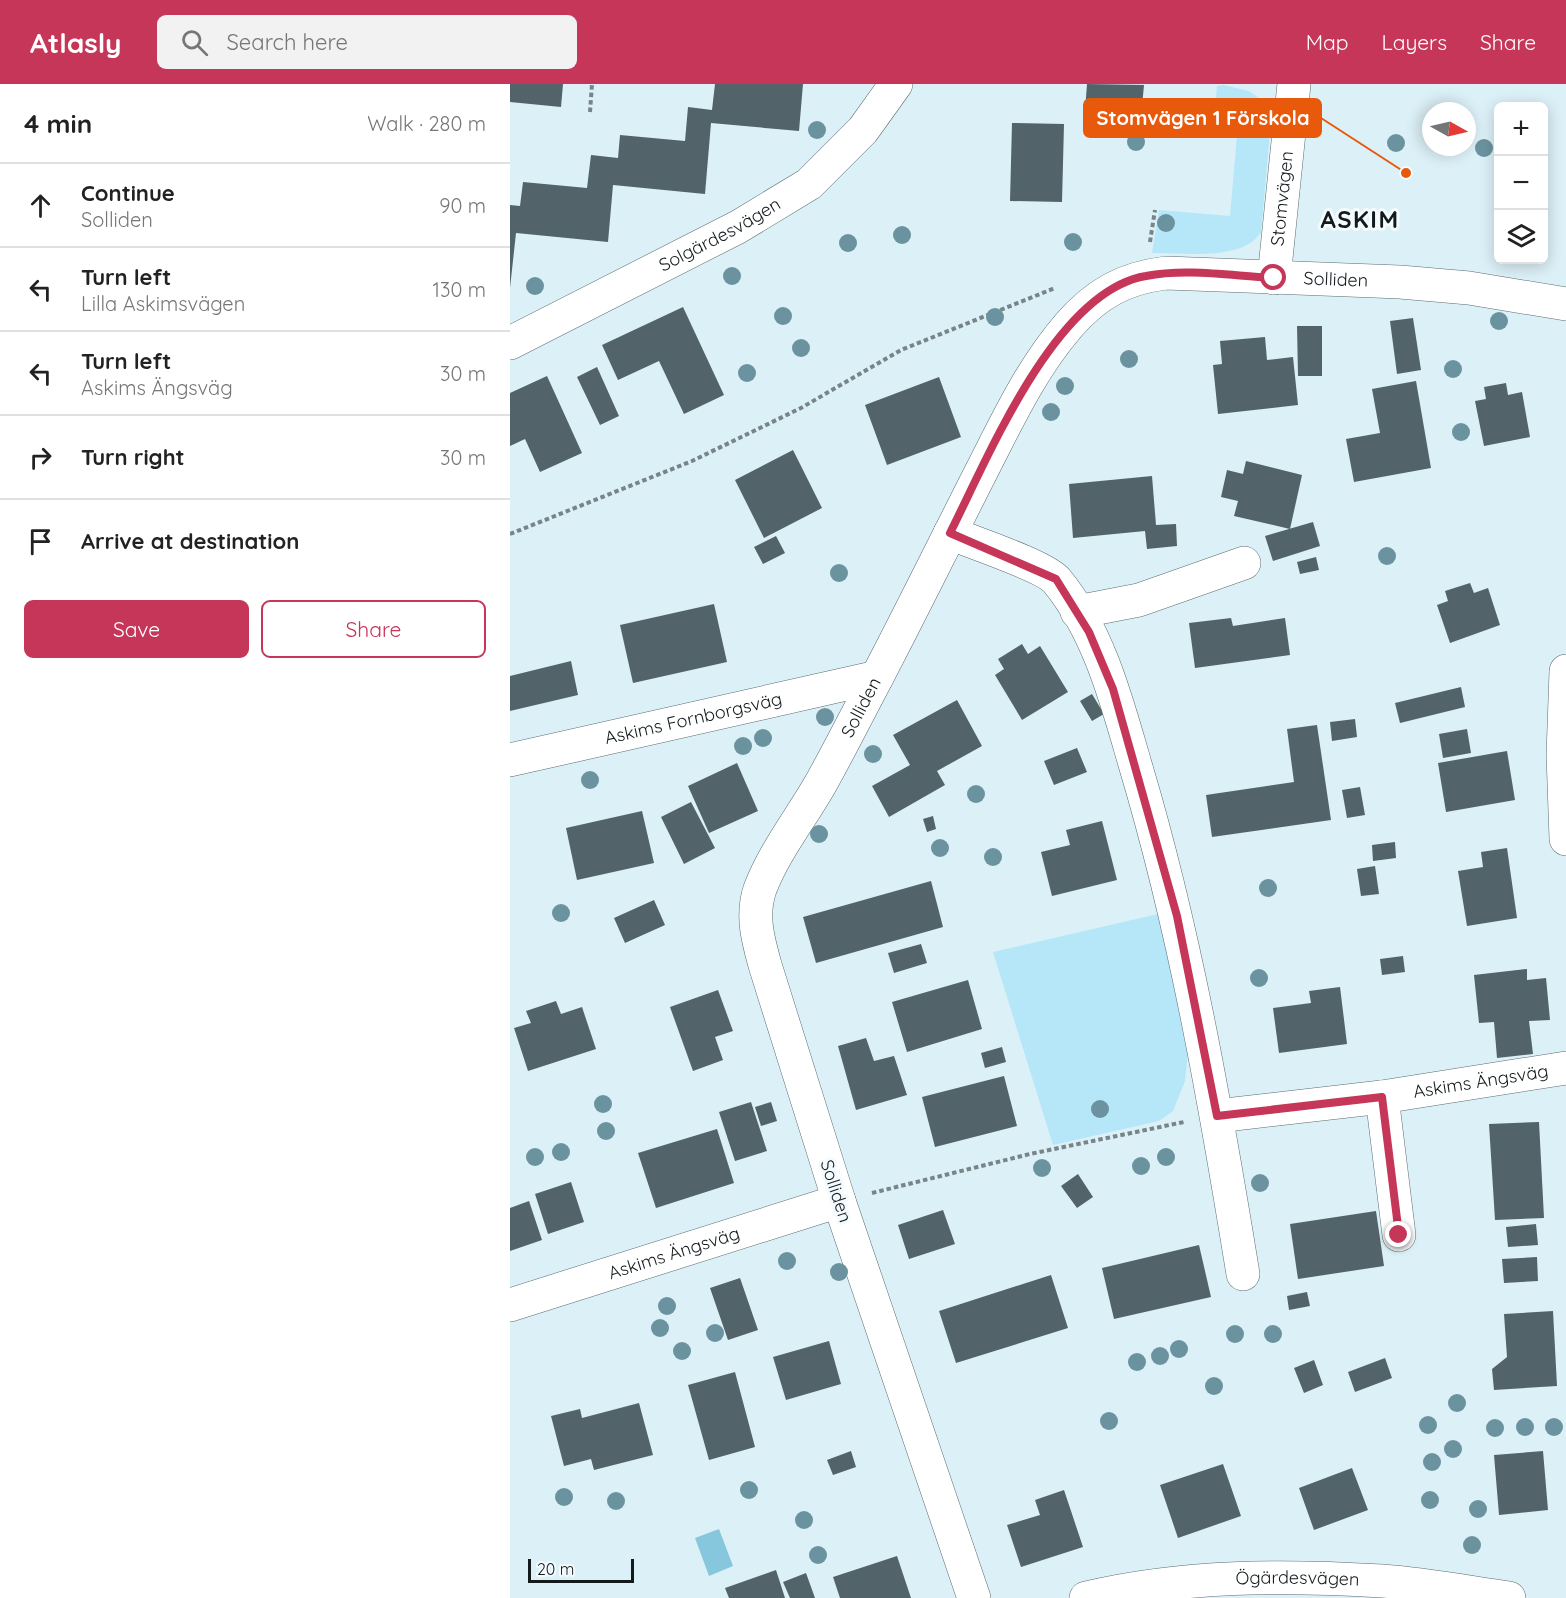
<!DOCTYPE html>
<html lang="en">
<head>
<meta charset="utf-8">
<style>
	:root { --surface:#fff; --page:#f2f2f2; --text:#222; --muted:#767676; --line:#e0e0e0; --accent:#c53659 }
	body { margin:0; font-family:Quicksand,sans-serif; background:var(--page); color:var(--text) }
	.controls { position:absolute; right:18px; top:18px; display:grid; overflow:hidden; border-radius:9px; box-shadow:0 3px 15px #0003 }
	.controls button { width:54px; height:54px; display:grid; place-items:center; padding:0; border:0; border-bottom:2px solid var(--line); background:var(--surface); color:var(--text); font:30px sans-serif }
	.compass { position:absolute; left:912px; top:18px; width:54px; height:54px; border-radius:50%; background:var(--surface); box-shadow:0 3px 15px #0003; rotate:98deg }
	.scale { position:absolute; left:18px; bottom:15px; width:106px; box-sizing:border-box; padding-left:6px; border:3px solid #131a1c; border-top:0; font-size:16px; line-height:21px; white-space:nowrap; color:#131a1c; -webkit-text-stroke:4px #f3fbfe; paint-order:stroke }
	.stop { position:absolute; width:18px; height:18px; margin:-14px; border:4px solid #c53659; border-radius:50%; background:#fff }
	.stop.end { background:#c53659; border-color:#fff; box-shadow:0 2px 6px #0008 }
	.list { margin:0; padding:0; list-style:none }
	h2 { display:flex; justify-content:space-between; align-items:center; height:78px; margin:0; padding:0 24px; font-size:26px }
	h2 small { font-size:20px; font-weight:400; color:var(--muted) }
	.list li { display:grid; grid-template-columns:39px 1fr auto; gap:18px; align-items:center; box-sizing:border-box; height:84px; padding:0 24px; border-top:2px solid var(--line) }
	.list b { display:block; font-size:22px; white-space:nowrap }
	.list p { margin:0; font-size:20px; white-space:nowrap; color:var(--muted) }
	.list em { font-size:20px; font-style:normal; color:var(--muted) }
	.actions { display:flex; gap:12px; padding:18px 24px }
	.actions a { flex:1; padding:14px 0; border:2px solid var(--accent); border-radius:9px; text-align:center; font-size:21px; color:var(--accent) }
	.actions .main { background:var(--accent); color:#fff }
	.icon { flex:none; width:33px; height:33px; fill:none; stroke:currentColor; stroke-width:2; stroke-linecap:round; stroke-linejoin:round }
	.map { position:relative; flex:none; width:1056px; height:1514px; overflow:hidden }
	header { display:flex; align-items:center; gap:36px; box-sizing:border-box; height:84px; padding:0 30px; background:var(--accent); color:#fff }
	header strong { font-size:28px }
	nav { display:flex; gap:33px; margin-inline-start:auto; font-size:21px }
	.search { width:420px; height:54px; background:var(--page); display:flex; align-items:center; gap:15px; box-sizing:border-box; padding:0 21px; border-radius:9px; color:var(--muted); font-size:22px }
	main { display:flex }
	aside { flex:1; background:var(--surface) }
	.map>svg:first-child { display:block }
	.green { fill:#b5e7f8 }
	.water { fill:#86c7dd }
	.building { fill:#526369 }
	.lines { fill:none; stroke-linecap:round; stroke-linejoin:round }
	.minor-casing { stroke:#5a6c72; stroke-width:34 }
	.path { stroke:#778488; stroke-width:4; stroke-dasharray:4.5 3; stroke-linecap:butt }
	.minor { stroke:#fff; stroke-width:33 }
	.tree { fill:#6b939f }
	.route { stroke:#c53659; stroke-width:8 }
	.labels { text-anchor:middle; stroke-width:6; stroke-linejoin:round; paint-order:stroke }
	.street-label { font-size:18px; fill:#131a1c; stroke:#f3fbfe }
	.district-label { font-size:24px; font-weight:bold; letter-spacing:1.5px; fill:#131a1c; stroke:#f3fbfe }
	.leader { fill:none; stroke:#e8590c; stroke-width:2 }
	.callout-dot { fill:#e8590c; stroke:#f3fbfe; stroke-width:2 }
	.callout { fill:#e8590c; stroke:#e8590c; stroke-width:2 }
	.callout-label { font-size:20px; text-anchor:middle; font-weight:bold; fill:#fff }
</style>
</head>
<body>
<header>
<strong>Atlasly</strong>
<div class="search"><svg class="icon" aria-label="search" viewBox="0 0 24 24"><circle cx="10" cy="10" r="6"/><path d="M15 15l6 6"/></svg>Search here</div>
<nav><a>Map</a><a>Layers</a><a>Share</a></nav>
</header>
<main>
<aside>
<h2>4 min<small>Walk · 280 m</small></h2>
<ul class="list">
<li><svg class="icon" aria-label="ahead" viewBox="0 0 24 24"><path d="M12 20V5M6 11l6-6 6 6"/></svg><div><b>Continue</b><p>Solliden</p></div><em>90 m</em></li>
<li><svg class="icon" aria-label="left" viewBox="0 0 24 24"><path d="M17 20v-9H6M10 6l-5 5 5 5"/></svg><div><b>Turn left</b><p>Lilla Askimsvägen</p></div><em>130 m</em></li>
<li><svg class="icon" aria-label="left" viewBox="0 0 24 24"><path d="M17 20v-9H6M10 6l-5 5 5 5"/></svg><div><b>Turn left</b><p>Askims Ängsväg</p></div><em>30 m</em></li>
<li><svg class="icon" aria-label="right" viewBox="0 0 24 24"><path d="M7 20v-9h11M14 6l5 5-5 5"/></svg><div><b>Turn right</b></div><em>30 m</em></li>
<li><svg class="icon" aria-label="arrive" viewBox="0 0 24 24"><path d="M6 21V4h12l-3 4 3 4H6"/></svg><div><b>Arrive at destination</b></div></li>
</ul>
<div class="actions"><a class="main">Save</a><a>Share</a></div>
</aside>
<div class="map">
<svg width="1056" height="1514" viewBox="0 0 1056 1514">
	<rect width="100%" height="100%" fill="#dcf0f7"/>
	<path class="green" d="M713,1L739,7L749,14L761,36L751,148C734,177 674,169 642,169L649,126L720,132L729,28L705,25L707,2Z
		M648,830L678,968L675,997L663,1027L649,1037L543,1061L483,868Z"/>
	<path class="water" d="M209,1445L223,1482L199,1492L185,1454Z"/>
	<path class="building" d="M0,0H53L51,23L0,18Z
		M205,0H293L289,47L201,39L195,110L103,101L98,158L6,149L0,204V121L10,122L13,98L77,104L81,71L108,74L110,51L175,57L178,23L202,26Z
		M577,0L634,1L631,33L575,27Z
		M502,39L554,40L552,118L500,117Z
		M173,223L214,311L174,330L149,277L108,296L92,261Z
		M903,234L911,286L887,290L880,237Z
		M787,242H812V292H788Z
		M755,253L757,276L783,273L788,321L708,330L703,281L712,280L710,257Z
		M87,283L109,332L90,341L67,293Z
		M37,292L72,369L30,388L15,355L0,362V309Z
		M429,293L451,353L377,381L355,321Z
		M906,297L921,384L844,398L836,355L870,349L862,305Z
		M996,299L998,311L1012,308L1020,353L974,362L965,317L976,315L974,303Z
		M283,366L312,424L254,454L225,396Z
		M736,377L792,391L780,445L724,432L728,417L711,413L717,386L733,390Z
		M642,392L646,441L666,440L667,462L637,465L635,447L563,454L559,400Z
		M803,438L810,462L763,477L755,452Z
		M266,452L275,469L253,480L244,463Z
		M806,473L809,486L790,490L787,478Z
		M960,499L964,509L978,504L990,541L940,559L927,521L938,517L935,507Z
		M204,520L217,578L123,599L110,541Z
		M721,534L723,542L775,534L780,571L685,584L679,539Z
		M512,560L518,570L530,562L558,608L512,636L485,591L494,585L488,575Z
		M61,577L68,611L0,627V592Z
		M951,603L955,623L890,639L885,619Z
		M582,610L594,630L582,637L570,617Z
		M447,616L472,662L427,687L435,701L379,733L362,702L400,681L383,651Z
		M845,635L847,653L822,657L820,638Z
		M807,641L821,736L702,753L696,711L784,698L777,645Z
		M957,645L961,669L933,674L929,650Z
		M567,664L577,688L544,701L534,677Z
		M997,667L1005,716L936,728L928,679Z
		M227,679L248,727L199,749L178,702Z
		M850,703L855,731L837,734L832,706Z
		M181,718L205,764L174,780L151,733Z
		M132,727L144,779L67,796L56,744Z
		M423,732L426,745L417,748L413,735Z
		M592,737L607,796L542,812L531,768L560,761L556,746Z
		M885,758L886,774L863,777L862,761Z
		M997,764L1007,834L957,842L948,787L973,783L971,768Z
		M865,782L869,810L851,812L847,785Z
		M421,797L433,843L306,879L293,833Z
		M144,816L155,841L115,859L104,834Z
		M411,860L417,879L384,889L378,869Z
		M893,872L895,888L872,891L870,875Z
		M1017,885V896L1036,894L1040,936L1019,937L1023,970L987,974L984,938L969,939L964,891Z
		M458,896L472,945L397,968L382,918Z
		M830,903L837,960L769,969L763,924L801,919L799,907Z
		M208,906L223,947L205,953L213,976L183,987L160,923Z
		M46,917L51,930L72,923L86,965L18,987L4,944L21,939L16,927Z
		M356,954L364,977L384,972L397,1011L346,1026L328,962Z
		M492,963L496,978L475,984L471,969Z
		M494,992L507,1042L425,1063L412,1013Z
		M241,1018L257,1067L225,1077L209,1028Z
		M261,1018L267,1037L251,1042L245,1023Z
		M1029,1038L1034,1134L985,1136L979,1040Z
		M207,1045L224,1099L146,1124L128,1069Z
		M568,1090L583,1113L567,1124L551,1102Z
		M61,1098L74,1138L38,1150L25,1110Z
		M19,1117L32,1156L0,1167V1124Z
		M433,1126L445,1160L399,1175L388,1141Z
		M866,1127L874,1182L788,1195L780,1140Z
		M1026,1140L1028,1161L998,1163L996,1143Z
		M689,1161L701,1213L604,1235L592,1184Z
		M1027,1173L1028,1197L994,1199L992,1175Z
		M541,1191L558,1244L446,1279L429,1227Z
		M230,1194L248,1246L218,1256L200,1204Z
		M797,1208L800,1222L779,1226L777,1212Z
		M1043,1227L1047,1302L984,1306L982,1285L997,1273L994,1230Z
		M319,1257L331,1300L276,1316L263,1273Z
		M875,1274L882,1294L845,1308L838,1288Z
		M804,1276L813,1301L794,1309L784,1284Z
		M225,1288L245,1363L199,1376L178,1301Z
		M129,1319L143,1371L84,1386L81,1375L54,1382L41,1332L70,1325L72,1334Z
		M341,1367L346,1383L323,1391L317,1376Z
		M1033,1367L1038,1426L989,1431L984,1371Z
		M713,1380L731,1432L668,1454L650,1401Z
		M842,1384L858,1426L804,1446L789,1404Z
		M554,1406L573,1463L511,1483L497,1441L530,1431L525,1416Z
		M387,1472L401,1514H330L323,1493Z
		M266,1486L275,1514H219L215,1504Z
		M296,1489L305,1514H280L273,1498Z"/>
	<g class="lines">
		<defs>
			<g id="minor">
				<path id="s1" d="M764,194L784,0"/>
				<path id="s2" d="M0,259L228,143L299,100L353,46L386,0"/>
				<path d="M440,449C461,458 535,482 547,497C589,548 607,618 625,680C675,847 705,1018 733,1190"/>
				<path d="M567,528L629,516L734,479"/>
				<path d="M1056,587L1053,671L1056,755"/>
				<path id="s3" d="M0,676L367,593"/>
				<path d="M872,1013L889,1151"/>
				<path id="s4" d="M707,1032L872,1013L1056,984"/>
				<path id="s5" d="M0,1221L329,1117"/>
				<path id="s6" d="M464,1514L329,1117L255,881C248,856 241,831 250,805C264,768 291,734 311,699C330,665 348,629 366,595C402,526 436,457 471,388C497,337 521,285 559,241C587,209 615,194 656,189L890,198L959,204L1056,220"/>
				<path id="s7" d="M576,1514C673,1491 773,1491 872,1497C914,1500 957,1508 999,1514"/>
			</g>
		</defs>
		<use href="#minor" class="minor-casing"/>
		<path class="path" d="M80,28L82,0
			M640,158L645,126
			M0,450L182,377L291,324L391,266L545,204
			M362,1109L520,1070L674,1038"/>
		<use href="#minor" class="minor"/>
	</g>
	<g class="tree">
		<circle cx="307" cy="46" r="9"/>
		<circle cx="626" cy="58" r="9"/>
		<circle cx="886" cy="59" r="9"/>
		<circle cx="974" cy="64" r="9"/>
		<circle cx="656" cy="139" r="9"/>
		<circle cx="392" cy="151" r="9"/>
		<circle cx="563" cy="158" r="9"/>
		<circle cx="338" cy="159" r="9"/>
		<circle cx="222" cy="192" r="9"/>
		<circle cx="25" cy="202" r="9"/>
		<circle cx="273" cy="232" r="9"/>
		<circle cx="485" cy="233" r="9"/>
		<circle cx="989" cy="237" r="9"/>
		<circle cx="291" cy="264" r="9"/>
		<circle cx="619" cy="275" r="9"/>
		<circle cx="943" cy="285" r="9"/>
		<circle cx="237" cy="289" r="9"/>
		<circle cx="555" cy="302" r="9"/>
		<circle cx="541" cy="328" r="9"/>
		<circle cx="951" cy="348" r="9"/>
		<circle cx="877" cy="472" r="9"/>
		<circle cx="329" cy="489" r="9"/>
		<circle cx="315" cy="633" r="9"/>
		<circle cx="253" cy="654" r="9"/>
		<circle cx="233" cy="662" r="9"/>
		<circle cx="363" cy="670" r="9"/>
		<circle cx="80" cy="696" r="9"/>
		<circle cx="466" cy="710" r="9"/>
		<circle cx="309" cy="750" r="9"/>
		<circle cx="430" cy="764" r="9"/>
		<circle cx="483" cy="773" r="9"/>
		<circle cx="758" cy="804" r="9"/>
		<circle cx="51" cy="829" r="9"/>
		<circle cx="749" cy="894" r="9"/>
		<circle cx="93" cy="1020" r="9"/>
		<circle cx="590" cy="1025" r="9"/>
		<circle cx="96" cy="1047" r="9"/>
		<circle cx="51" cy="1068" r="9"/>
		<circle cx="25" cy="1073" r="9"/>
		<circle cx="656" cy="1073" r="9"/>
		<circle cx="631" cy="1082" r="9"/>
		<circle cx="532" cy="1084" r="9"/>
		<circle cx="750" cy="1099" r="9"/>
		<circle cx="277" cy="1177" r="9"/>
		<circle cx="329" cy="1188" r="9"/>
		<circle cx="157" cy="1222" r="9"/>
		<circle cx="150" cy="1244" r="9"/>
		<circle cx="205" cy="1249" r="9"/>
		<circle cx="725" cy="1250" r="9"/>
		<circle cx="763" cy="1250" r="9"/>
		<circle cx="669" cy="1265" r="9"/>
		<circle cx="172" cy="1267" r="9"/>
		<circle cx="650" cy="1272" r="9"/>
		<circle cx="627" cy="1278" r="9"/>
		<circle cx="704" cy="1302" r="9"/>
		<circle cx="947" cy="1319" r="9"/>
		<circle cx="599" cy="1337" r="9"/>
		<circle cx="918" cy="1341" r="9"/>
		<circle cx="1015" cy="1343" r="9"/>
		<circle cx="1044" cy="1343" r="9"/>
		<circle cx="985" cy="1344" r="9"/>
		<circle cx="943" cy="1365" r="9"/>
		<circle cx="922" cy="1378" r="9"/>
		<circle cx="239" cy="1406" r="9"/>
		<circle cx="54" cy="1413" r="9"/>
		<circle cx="920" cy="1416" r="9"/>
		<circle cx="106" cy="1417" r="9"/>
		<circle cx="968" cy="1425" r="9"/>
		<circle cx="294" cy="1436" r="9"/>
		<circle cx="962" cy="1461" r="9"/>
		<circle cx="308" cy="1471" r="9"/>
	</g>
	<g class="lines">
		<path class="route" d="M764,194C722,192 677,184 636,192C545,207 478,374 440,449L546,495L579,548L603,605L667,832L707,1032L872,1013L889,1151"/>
	</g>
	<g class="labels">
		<g class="street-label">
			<text dy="6" stroke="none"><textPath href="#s1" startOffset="80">Stomvägen</textPath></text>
			<text dy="6" stroke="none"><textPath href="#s2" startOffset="236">Solgärdesvägen</textPath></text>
			<text dy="6" stroke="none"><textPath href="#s6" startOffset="1671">Solliden</textPath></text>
			<text dy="6" stroke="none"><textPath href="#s6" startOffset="952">Solliden</textPath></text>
			<text dy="6" stroke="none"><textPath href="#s3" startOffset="188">Askims Fornborgsväg</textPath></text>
			<text dy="6" stroke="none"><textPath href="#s4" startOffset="266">Askims Ängsväg</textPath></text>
			<text transform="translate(326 1107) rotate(72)" y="6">Solliden</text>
			<text dy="6" stroke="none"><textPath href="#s5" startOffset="172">Askims Ängsväg</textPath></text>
			<text dy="6" stroke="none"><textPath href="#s7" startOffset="213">Ögärdesvägen</textPath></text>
		</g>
		<g class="district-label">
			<text x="850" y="144">ASKIM</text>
		</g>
	</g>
	<path class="leader" d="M896 89L811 34"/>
	<circle class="callout-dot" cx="896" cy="89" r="6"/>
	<rect class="callout" x="574" y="15" width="237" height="38" rx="6"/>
	<g class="callout-label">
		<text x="693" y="41">Stomvägen 1 Förskola</text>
	</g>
</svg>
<div class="controls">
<button>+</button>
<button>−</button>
<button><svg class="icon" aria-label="layers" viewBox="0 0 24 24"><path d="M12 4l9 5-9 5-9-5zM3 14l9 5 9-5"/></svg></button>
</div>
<svg class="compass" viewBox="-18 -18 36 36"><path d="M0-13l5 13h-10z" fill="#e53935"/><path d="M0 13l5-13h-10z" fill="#767676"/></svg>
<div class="scale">20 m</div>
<div class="stop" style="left:764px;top:194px"></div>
<div class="stop end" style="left:889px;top:1151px"></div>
</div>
</main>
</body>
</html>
